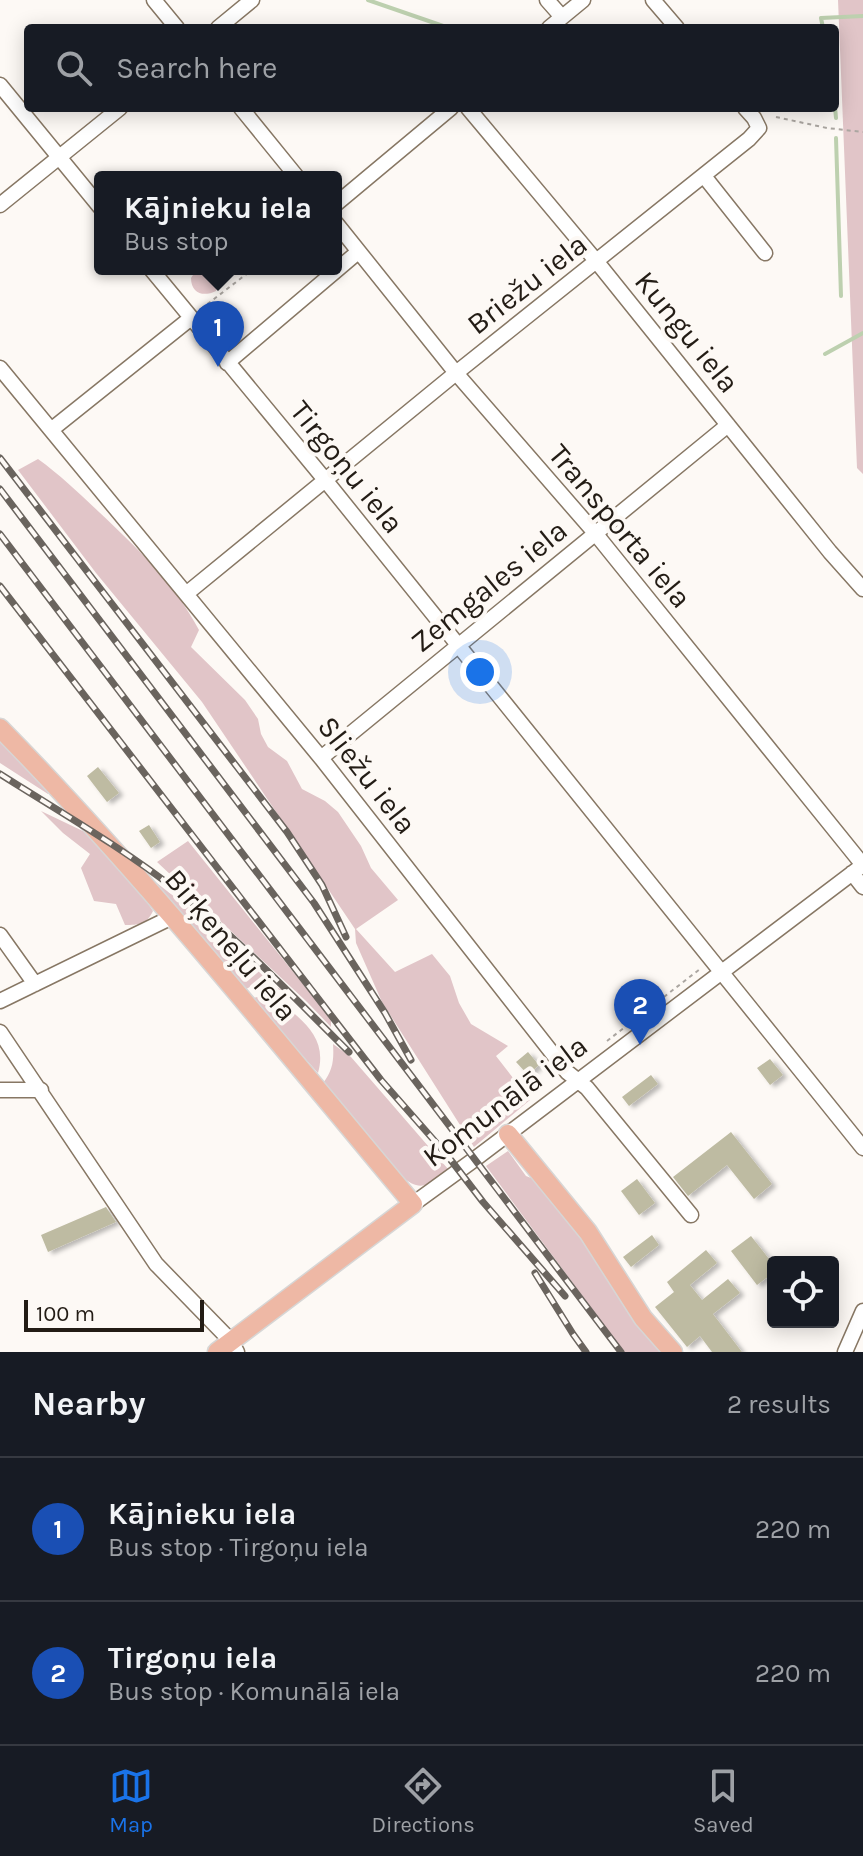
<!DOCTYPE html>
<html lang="en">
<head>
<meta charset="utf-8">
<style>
	:root { --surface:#171b24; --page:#20242c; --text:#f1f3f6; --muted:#9ea1a6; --line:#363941; --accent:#1a73e8 }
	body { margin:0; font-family:Karla,sans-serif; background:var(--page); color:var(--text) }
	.controls { position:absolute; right:24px; bottom:24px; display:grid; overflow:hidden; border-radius:8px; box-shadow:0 4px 20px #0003 }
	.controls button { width:72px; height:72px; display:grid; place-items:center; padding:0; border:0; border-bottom:2px solid var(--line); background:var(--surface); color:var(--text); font:40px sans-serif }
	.scale { position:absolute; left:24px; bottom:20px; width:180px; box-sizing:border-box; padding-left:8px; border:4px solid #231c15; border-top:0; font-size:22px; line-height:28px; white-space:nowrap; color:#231c15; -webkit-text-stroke:6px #fdf9f5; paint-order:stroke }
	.you { position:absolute; left:480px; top:672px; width:28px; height:28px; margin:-20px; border:6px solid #fff; border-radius:50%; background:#1a73e8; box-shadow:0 0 0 12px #1a73e833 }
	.badge { display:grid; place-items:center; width:52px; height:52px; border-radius:50%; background:var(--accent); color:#fff; font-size:26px; font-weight:700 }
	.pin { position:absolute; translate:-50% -66px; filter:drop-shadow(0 2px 4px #0008) }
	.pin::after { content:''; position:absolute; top:42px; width:28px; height:24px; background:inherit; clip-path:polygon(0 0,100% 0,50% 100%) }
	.popup { position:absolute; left:94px; top:171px; width:248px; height:104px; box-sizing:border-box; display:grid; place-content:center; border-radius:8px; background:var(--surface); filter:drop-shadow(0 2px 6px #0005); font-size:26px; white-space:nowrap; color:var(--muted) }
	.popup b { font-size:30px; color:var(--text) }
	.popup::after { content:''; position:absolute; left:50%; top:100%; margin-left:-16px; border:16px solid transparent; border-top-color:var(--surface) }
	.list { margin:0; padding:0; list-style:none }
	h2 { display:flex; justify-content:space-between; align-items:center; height:104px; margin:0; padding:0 32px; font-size:34px }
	h2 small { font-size:26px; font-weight:400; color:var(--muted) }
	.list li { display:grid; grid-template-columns:52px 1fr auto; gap:24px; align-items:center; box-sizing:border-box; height:144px; padding:0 32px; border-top:2px solid var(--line) }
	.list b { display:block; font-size:30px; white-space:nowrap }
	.list p { margin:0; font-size:26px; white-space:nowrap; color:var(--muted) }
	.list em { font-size:26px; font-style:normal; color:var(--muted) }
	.icon { flex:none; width:44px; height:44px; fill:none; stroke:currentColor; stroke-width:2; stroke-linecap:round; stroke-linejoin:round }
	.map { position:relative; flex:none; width:863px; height:1352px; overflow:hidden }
	.search { position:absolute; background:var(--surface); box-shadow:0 4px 20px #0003; left:24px; right:24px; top:24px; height:88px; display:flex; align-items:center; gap:20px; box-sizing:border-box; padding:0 28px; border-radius:8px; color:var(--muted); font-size:30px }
	.sheet { height:392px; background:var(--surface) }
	nav { display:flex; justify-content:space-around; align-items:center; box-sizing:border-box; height:112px; border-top:2px solid var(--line); background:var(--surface); font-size:22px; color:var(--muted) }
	nav a { display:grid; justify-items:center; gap:4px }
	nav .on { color:var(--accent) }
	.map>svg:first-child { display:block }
	.green { fill:#e1c5c8 }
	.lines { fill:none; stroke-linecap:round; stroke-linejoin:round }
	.stream { stroke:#bdd0af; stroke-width:4 }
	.building { fill:#bebba2; filter:url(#shadow) }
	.minor-casing { stroke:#877764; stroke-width:17 }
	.major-casing { stroke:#d7d6d5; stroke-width:21 }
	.path { stroke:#aba6a1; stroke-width:2; stroke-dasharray:4 4; stroke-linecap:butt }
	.minor { stroke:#fff; stroke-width:14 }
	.major { stroke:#eeb8a5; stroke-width:18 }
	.rail-casing { stroke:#6a645e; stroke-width:7 }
	.rail { stroke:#fdf9f5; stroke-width:4; stroke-dasharray:12; stroke-linecap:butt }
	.labels { text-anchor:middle; stroke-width:8; stroke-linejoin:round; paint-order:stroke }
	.street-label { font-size:30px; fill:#231c15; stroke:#fdf9f5 }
</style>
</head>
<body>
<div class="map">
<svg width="863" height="1352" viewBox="0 0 863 1352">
	<defs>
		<filter id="shadow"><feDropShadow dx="4.5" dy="2.5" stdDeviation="2" flood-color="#0004"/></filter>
	</defs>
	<rect width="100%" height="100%" fill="#fdf9f5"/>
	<path class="green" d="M838,0H863V474L857,468Z
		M197,269H216L220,279L216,291C204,297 191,294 191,278Z
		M38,459C60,475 79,493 99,512C136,547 175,584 199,630L191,647L245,700L258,719L261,734L268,747L287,761L302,789L325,801L338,812L361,846L371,868L398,900L356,929L395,972L432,954L450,976L459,1003L471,1024L508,1046L496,1056L530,1100L474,1147L382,1002L356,943L355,929L202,702L96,573L18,470Z
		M0,736L49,788L48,794L0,763Z
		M41,811L87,833L139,890L153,911C147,924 139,925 125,925L116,904L94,901L81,868L90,854L63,833Z
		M188,841L331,1019V1027L307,1002L157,862Z
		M135,866L221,933L270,983L282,990L252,986L244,990Z
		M271,994C297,1017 329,1034 318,1073L258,1006L253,998Z
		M333,1044L351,1057L448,1169C440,1175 428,1189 416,1185C394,1180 340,1104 323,1083C333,1070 334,1060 333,1044Z
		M508,1151L526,1176L536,1180L592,1250L665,1352H624L486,1166Z"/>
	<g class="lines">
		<path class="stream" d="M368,0L449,28
			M823,28L821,18L863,16
			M835,107L836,118
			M836,138L841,296
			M825,354L863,333"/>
	</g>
	<path class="building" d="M98,767L119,793L107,802L87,776Z
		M149,825L160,842L151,848L139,831Z
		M528,1052L539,1065L528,1075L516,1062Z
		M770,1059L783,1075L770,1085L757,1068Z
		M651,1075L658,1084L629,1106L622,1097Z
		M731,1132L772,1184L754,1199L727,1165L688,1196L673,1177Z
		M637,1179L655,1203L639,1215L621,1191Z
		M106,1207L116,1222L48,1252L41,1235Z
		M652,1235L659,1245L631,1267L623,1257Z
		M751,1236L773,1264V1273L757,1285L731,1251Z
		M706,1250L717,1263L690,1285L702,1300L728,1279L740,1293L713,1314L742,1352H712L700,1336L687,1347L655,1307L674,1292L667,1282Z"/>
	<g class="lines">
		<defs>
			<path id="minor" d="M154,0L177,28
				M547,0L562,17
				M653,0L677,28
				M218,28L252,0
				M549,28L583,0
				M0,85L100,207
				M241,108L297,177
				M468,108L597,262L830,552L863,589
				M704,176L765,253
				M336,204L451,108
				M0,205L120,108
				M336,223L456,373L595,533L863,865
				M151,269L326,481L863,1148
				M227,363L358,252
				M0,368L321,758L567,1072L587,1088L691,1215
				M51,430L191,318
				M186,594L456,373L749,139L759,128L754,118L745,108
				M321,758L728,425
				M852,873L863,887
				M0,935L35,984
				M0,1001L172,917
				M0,1032L156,1264L231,1341L237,1352
				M0,1090H41
				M413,1204L475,1159L863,865
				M845,1352L863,1311"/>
			<path id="major" d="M0,728C147,878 278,1043 413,1204L217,1352
				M508,1134L588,1232L643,1318L673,1352"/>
		</defs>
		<use href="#minor" class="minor-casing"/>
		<use href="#major" class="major-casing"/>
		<path class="path" d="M776,117L827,128L863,132
			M201,309L253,269
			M607,1041L700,969"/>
		<use href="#minor" class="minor"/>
		<use href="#major" class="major"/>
		<defs>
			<path id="rail" d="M0,458L287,832L322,885L346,937
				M0,489L314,903L385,1013L411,1060
				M0,534L621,1352
				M0,586L381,1080L447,1155L483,1202L565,1296
				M0,774C60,812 123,848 179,892C240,940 294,998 349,1052
				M535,1273L573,1334L586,1352"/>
		</defs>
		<use href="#rail" class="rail-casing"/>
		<use href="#rail" class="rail"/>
	</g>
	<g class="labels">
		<g class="street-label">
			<text transform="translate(527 284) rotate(-38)" y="10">Briežu iela</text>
			<text transform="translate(687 332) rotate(51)" y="10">Kungu iela</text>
			<text transform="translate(347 467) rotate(51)" y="10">Tirgoņu iela</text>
			<text transform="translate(620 526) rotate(50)" y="10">Transporta iela</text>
			<text transform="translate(489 586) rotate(-39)" y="10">Zemgales iela</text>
			<text transform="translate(367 775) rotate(52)" y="10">Sliežu iela</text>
			<text transform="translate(231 945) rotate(50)" y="10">Birķeneļu iela</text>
			<text transform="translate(505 1101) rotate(-37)" y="10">Komunālā iela</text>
		</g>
	</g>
</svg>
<div class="controls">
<button><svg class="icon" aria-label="locate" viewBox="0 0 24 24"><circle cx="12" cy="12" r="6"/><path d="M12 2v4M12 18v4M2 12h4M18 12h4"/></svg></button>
</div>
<div class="scale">100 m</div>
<div class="you"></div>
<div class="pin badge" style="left:218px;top:367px;background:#1a4fb4">1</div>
<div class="popup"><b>Kājnieku iela</b>Bus stop</div>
<div class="pin badge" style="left:640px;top:1045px;background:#1a4fb4">2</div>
<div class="search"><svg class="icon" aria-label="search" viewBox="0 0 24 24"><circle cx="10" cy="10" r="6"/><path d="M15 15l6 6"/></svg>Search here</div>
</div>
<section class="sheet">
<h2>Nearby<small>2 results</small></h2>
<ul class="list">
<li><span class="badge" style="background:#1a4fb4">1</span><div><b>Kājnieku iela</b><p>Bus stop · Tirgoņu iela</p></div><em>220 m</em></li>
<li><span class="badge" style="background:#1a4fb4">2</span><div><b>Tirgoņu iela</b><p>Bus stop · Komunālā iela</p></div><em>220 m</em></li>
</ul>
</section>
<nav>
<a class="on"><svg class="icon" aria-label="map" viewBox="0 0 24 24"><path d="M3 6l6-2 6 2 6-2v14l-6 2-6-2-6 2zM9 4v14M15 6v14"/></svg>Map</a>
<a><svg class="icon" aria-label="directions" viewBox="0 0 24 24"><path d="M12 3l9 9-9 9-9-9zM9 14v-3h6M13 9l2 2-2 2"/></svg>Directions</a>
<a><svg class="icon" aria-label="saved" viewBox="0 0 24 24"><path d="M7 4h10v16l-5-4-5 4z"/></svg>Saved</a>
</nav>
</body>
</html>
